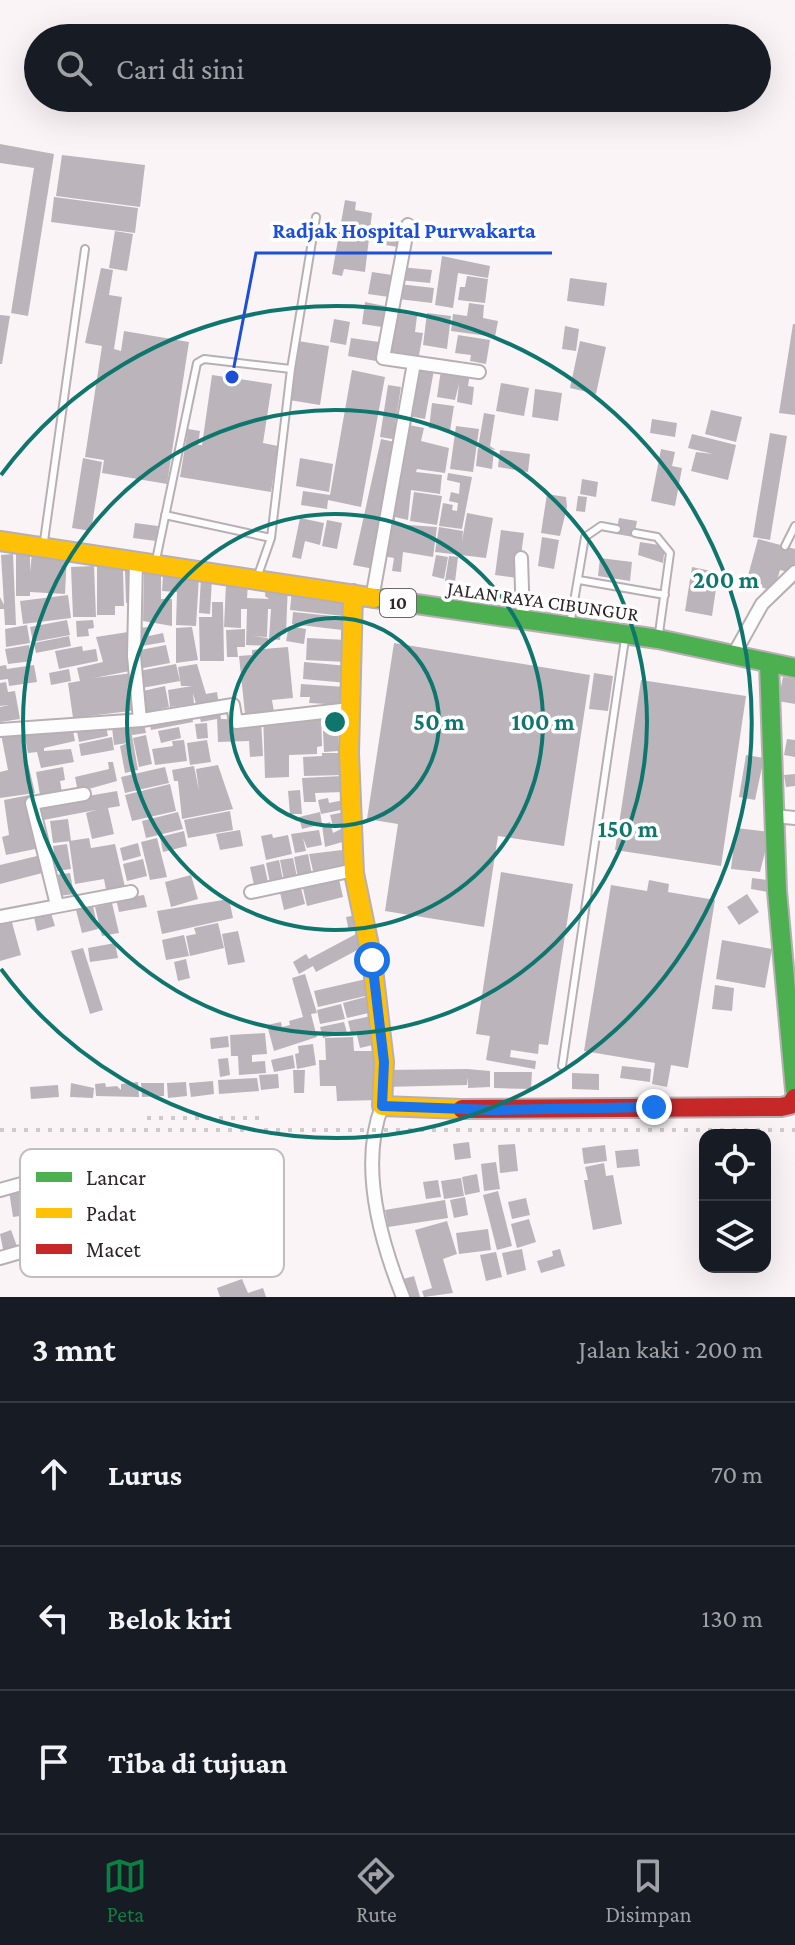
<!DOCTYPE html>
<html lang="id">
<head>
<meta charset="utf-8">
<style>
	:root { --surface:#171b24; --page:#20242c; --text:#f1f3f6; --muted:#9ea1a6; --line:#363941; --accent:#0b8043 }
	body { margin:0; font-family:"Crimson Pro",serif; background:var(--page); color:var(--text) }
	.controls { position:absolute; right:24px; bottom:24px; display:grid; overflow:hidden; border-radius:16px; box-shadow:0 8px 32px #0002 }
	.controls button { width:72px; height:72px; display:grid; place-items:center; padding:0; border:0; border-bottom:2px solid var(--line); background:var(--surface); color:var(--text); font:40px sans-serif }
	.stop { position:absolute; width:24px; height:24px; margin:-18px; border:6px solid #1a73e8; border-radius:50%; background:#fff }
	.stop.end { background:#1a73e8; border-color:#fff; box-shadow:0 2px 8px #0008 }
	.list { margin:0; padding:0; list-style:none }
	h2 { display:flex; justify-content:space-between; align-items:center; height:104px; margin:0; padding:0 32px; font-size:34px }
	h2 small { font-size:26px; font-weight:400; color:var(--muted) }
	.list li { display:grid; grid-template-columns:52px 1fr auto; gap:24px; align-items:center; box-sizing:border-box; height:144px; padding:0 32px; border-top:2px solid var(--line) }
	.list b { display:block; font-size:30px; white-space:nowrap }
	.list em { font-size:26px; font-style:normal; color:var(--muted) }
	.icon { flex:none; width:44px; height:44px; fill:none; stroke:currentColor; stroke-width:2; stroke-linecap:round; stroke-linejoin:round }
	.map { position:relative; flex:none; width:795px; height:1297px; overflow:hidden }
	.search { position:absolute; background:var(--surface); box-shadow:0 8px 32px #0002; left:24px; right:24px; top:24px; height:88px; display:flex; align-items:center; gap:20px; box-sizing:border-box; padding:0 28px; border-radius:44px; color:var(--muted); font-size:30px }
	.sheet { height:536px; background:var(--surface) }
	nav { display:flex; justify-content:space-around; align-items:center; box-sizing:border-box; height:112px; border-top:2px solid var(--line); background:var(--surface); font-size:22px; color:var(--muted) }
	nav a { display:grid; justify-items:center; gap:4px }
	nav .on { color:var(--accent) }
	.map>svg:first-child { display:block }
	.building { fill:#bbb5bb }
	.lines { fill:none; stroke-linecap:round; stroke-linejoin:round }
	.lane-casing { stroke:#b7afb3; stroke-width:10 }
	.street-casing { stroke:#b7afb3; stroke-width:16 }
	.fast-casing { stroke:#b7afb3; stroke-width:22 }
	.slow-casing { stroke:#b7afb3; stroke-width:22 }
	.jam-casing { stroke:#b7afb3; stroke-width:22 }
	.lane { stroke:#fefdfe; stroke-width:6 }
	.street { stroke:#fefdfe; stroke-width:12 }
	.fast { stroke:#4caf50; stroke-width:18 }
	.slow { stroke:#ffc107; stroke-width:18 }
	.jam { stroke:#c62828; stroke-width:18 }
	.rail { stroke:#cecbcc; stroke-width:4; stroke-dasharray:4 8; stroke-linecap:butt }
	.route { stroke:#1a73e8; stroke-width:10 }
	.ring { fill:none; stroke:#0f766e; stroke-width:4 }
	.labels { text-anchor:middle; stroke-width:7; stroke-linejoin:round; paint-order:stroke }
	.shield { fill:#fff; stroke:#6d6669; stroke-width:2 }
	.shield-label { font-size:18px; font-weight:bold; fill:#2f2429 }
	.street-label { font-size:20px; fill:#2f2429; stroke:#fff }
	.key { fill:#fff; stroke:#c1bdbf; stroke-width:2 }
	.key-label { font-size:22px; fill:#2f2429 }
	.centre { fill:#0f766e; stroke:#fff; stroke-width:4 }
	.ring-label { font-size:24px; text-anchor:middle; font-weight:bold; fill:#0f766e; stroke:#fff; stroke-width:7; stroke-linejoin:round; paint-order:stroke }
	.leader { fill:none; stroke:#1d4ed8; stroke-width:3 }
	.callout-dot { fill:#1d4ed8; stroke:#fff; stroke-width:3 }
	.callout-label { font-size:22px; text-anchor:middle; font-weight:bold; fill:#1d4ed8; stroke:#fff; stroke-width:7; stroke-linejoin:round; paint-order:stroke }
</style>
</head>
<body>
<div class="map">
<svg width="795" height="1297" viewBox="0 0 795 1297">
	<rect width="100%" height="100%" fill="#faf4f7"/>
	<path class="building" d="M0,144L54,154L28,316L11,313L34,168L0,163Z
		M62,155L145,165L140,207L56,196Z
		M54,197L138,208L135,233L51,222Z
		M345,200L356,202L355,210L372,213L365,272L344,269L342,276L332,274Z
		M381,229L400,232L398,247L379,244Z
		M115,231L133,234L127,271L109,268Z
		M442,256L490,266L488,278L458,273L453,308L435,305Z
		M400,267L432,270L430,283L399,280Z
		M101,268L113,270L109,295L122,297L114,349L121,351L124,331L189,342L167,484L102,473L104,460L85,457L102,346L85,343Z
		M372,272L392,275L389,297L368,294Z
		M467,276L488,279L485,303L458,300L460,287H465Z
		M570,278L607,283L604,306L567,301Z
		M399,284L434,288L432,303L398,299Z
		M365,302L385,306L382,327L362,324Z
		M469,303L484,305L483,318L498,321L495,337L451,331L453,314L467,316Z
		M393,312L417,316L415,332L423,333L418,361L386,356Z
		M427,313L451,316L447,349L423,345Z
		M0,315L10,316L2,364H0Z
		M334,319L350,322L346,345L330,342Z
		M793,324H795V415L779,413Z
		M565,326L579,329L576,351L562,349Z
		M458,335L490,340L486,364L470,361L471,355L455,353Z
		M351,338L379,342L376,361L348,356Z
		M298,341L329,346L320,405L289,400Z
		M580,341L606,347L596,394L570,388Z
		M416,366L434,370L425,419L408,416Z
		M352,370L385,377L361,507L328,500L327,509L301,505L303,491L330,495Z
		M441,370L470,374L468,386L474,387L472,405L457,402L459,384L455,400L437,397Z
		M212,375L272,384L263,443L278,446L271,492L180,477L188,429L200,431L198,445H202Z
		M501,383L529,388L524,416L496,411Z
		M388,385L401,387L395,425L400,426L398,440L380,437Z
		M535,389L562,393L558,421L532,417Z
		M432,403L454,406L450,431L429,428Z
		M711,410L742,417L736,442L705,434Z
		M484,413L495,415L490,446L496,450L478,447Z
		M652,419L677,423L675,437L650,433Z
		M404,424L424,428L421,441L449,448L445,473L417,469L416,472L442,475L440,494L411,490L408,520L395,517V524L437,527L433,557L403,552L401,572L392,571L394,558L382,556Z
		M456,426L479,429L473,472L450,469Z
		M770,433L787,436L770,540L753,537Z
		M692,434L736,445L728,480L691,471L696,452L713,454L688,448Z
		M381,439L399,443L374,569L353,565Z
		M478,448L494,451L492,469L476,466Z
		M661,449L675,452L672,466L682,468L675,506L651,501Z
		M500,450L530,454L528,472L498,467Z
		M83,458L102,462L91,531L72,528Z
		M300,458L333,464L329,492L296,486Z
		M448,473L472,477L462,529L439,526L443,503L453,505L452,510L457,511L458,503L449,501L451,492L459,494L460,483L447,480Z
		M582,479L598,482L596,497L580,494Z
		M414,492L442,496L437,525L410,521Z
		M547,494L566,497L567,507L560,536L541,533Z
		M578,496L587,497L585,512L576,511Z
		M467,513L493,518L486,558L435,552L439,527L463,531L462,541Z
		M300,518L324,523L320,545L305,541L301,559L292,557Z
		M619,518L637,521L634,537L616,534Z
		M327,520L342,523L337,549L322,546Z
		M135,523L158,526L156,541L133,538Z
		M501,530L524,533L518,578L495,575Z
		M542,537L559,540L554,569L538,566Z
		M758,539L795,549V569L792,573L780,570L774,591L746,583Z
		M640,542L665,546L663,563L638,555Z
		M16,552H30V572L32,553L67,554L65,594L30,592V596H16Z
		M13,554L16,625H5L4,609H0V597L4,605L1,555Z
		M436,555L448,557L444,579L432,576Z
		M449,556L458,557L455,582L445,581Z
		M600,558L632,562L630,581L598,576Z
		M97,559H110V569H123L124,606H115V615H97Z
		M94,566L96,617H73L71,567Z
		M692,567L711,571L709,580L717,582L712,616L685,611Z
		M134,570L135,602L126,603L125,571Z
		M144,570L161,571V599H172V626L143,621Z
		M163,575L199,577L196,626L176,625L177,592L162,591Z
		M201,577L212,578L210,614L199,613Z
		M226,584L248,585L247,598L269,599L265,596L266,587L288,584L286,633L281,632L280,640L269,639L271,609H268L267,637L251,636L268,638V646L246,645L247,609H241V628L224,627Z
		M292,589L346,596L343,616L290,610Z
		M68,595L71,618L23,624L20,601Z
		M212,602H223L224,661H200L199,617H212Z
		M293,612L343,617L342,630L292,624Z
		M67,620L70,635L33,642L30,627Z
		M93,620L94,628L88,629L89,636L77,637L76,621Z
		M27,625L30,643L6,647L5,629Z
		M289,626L306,629L304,644L286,641Z
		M148,627L149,636L163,633L165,642L142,646L139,628Z
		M192,627L198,660L176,663V628Z
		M245,629V647H237L238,657H227L226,630Z
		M128,632L135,670L94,678L132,673L138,710L73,718L68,683L80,681L77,668L103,662L96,637Z
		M69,636L71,646L36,653L34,643Z
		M307,638L347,640L346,662L306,660Z
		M394,643L590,675L564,846L498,836L484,927L385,911L398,824L367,819Z
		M29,645L32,661L8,664L5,649Z
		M166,645L170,663L138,669L135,651Z
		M82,646L83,651L96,649L98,661L59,669L55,651Z
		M288,647L293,698L272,700L274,712H321L322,746L317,747V754L289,755V777L265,778L263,712L245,714L239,656L252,655V650Z
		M304,662L348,666L347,683L303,679Z
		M176,664L180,681L142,688L139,671Z
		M197,664L206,694L217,692L221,719L261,720L263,756L250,757L249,741L218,742L217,719L201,722L193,693L194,704L170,707L168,690L192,686H181L178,667Z
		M6,665L7,669L34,665L37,682L9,686L8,679L0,680V666Z
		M69,669L71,681L51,685L49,673Z
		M594,673L613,676L608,711L589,709Z
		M783,677L795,679V704L778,701Z
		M641,680L746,696L721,866L615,850Z
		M6,682L8,692L15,691L20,719L0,722V707L9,705L0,706V683Z
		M301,684L345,687L344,705L309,703L310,697H300Z
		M165,686L169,707L147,712L143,691Z
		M190,707L193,722L151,730L148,715Z
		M104,717L108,736L79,742L77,732L84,730L83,722Z
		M49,720L51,730L72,726L75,741L44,748V751L71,749L74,762L41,768L37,752L28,753L23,728Z
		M144,723L146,733L132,735L131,730L138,770L125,773L120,746L128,743L114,745L112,727Z
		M207,723L208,738L197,739L195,724Z
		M19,725L35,793L0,798V772L8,770L0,729Z
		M179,727L181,738L161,743L158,731Z
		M323,731H338L339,751L324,752Z
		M146,735L152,764L139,767L133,738Z
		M112,737L114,750L81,756L79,744Z
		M787,739L795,740V757L784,755Z
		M184,740L187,761L155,765L152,749L173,746L172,741Z
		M207,740L211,762L190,765L187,743Z
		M322,753H343L344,775L304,776L303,757L322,756Z
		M746,755L764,758L755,800L739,797Z
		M108,762H113L117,781L78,792L75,777L109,769Z
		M218,765L233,809L182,819L178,781H174L172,770L194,766L199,791L196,769Z
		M63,767L65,780L60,781L62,792L40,795L36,772Z
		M165,767L169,783L125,793L121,777Z
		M795,774V786L786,787L784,775Z
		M342,776L343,792L315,793L316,802H304L302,778Z
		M170,784L176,811L132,821L125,795Z
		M300,790L302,814H290L288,791Z
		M117,791L120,806L108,808L114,834L92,839L86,813L96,810L38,821L35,805Z
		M30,795L40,848L6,855L2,837L9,835L4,800Z
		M328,798L329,803L344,800L346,809L321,814L318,800Z
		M230,811L233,830L188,838L184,820Z
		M349,811L351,823L333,826L330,815Z
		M178,812L183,829L146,838L142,821Z
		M320,812L322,824L302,829L299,817Z
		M68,819L71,841L53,843L50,821Z
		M330,822L333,833L349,825L353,839L325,847L322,825Z
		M736,828L770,832L760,872L731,869Z
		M240,830L243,846L220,850L216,834Z
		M319,830L322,845L307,848L303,838L306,851L295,853L291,834Z
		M184,831L187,846L163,852L160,837Z
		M272,834L273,838L288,835L292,854L266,860L261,836Z
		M89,838L91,848L115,844L125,887L106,890L104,879L75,884L69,841Z
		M157,838L167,877L150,880L141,842Z
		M138,843L141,856L123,861L120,848Z
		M67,844L71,869L57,871L53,846Z
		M342,850L346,867L314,875L309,854Z
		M308,854L312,875L298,878L294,857Z
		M41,855L46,872L0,884V865Z
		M293,858L297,877L284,880L280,860Z
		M143,859L147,876L127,881L123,864Z
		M279,860L283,880L270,883L266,863Z
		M264,864L268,882L254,885L250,867Z
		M501,872L573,884L548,1045L539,1044L538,1054L511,1050L510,1057L536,1061L535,1069L486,1060L490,1036L476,1034Z
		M70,873L74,894L59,896L55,875Z
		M191,875L198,899L171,907L165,882Z
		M338,875L343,897L307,906L302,884Z
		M752,878L775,881L773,893L751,889Z
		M649,880L669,884L668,892L715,900L688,1068L671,1065L667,1087L652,1084L655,1063L584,1051L611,885L647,891Z
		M300,884L305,904L284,910L279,888Z
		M747,894L759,912L739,925L727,907Z
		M144,895L147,907L119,912L116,899Z
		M229,899L233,918L162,934L157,911Z
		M112,903L119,933L102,936L95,907Z
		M93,906L98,929L82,933L76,910Z
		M51,913L55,926L37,931L34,917Z
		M357,915L360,929L349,931L346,917Z
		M11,919L21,955L0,961V922Z
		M218,923L224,948L190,956L186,936L196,934L194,928Z
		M238,931L245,962L228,965L222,934Z
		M356,934L363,947L316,972L313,966L299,974L293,962L306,954L309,959Z
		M184,935L189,956L166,960L162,940Z
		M722,940L772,949L765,988L716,979Z
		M115,943L118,958L90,962L88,948Z
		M83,948L103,1010L90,1014L71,951Z
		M186,959L190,978L178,981L174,962Z
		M305,974L317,1013L311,1014L317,1037L274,1051L267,1025L281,1022L282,1027L290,1025L289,1021L303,1017L292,978Z
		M366,979L370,995L318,1007L314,991Z
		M715,985L734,988L732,1011L712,1009Z
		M369,996L373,1012L347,1018L343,1003Z
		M341,1004L345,1019L320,1024L317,1010Z
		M371,1016L377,1044L360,1048L356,1031L351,1033L348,1021Z
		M344,1022L347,1033L323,1038L320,1027Z
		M265,1033L267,1054L252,1055V1062L265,1061L266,1073L239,1075L238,1056H231L230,1035Z
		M228,1036L229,1047L211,1049L210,1038Z
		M353,1037L354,1051H379L381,1100L337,1101L336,1086H320L319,1060H326L325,1038Z
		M313,1044L316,1065L297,1069L295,1054L299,1053L298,1046Z
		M293,1055L295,1068L274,1072L271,1060Z
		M228,1058L230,1075L220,1077L218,1059Z
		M622,1066L651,1069L650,1082L620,1078Z
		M467,1069L490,1071V1087L468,1088V1077L467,1085L384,1087V1070Z
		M293,1070H305L304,1093H294Z
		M494,1072H532L531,1089L494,1088Z
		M572,1073L599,1074V1090L572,1089Z
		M278,1074L279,1088L261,1090L259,1075Z
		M257,1078L259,1091L219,1094L218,1080Z
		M213,1081L214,1094L191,1097L189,1083Z
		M138,1082L139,1097L96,1096L95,1084L105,1083L106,1087L117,1086L121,1090V1084Z
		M186,1082L187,1096L168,1098L167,1083Z
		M71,1083L94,1088L93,1098L70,1097Z
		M141,1083H164V1096L142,1097Z
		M58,1085L59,1097L31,1099L30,1087Z
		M469,1142L471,1158L455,1160L453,1144Z
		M515,1144L518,1171L500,1173L498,1145Z
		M605,1145L607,1161L584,1164L582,1148Z
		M638,1149L640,1166L617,1168L615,1151Z
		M496,1162L500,1189L484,1191L481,1164Z
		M604,1163L606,1176L613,1175L622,1224L593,1230L584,1180H588L585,1167Z
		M477,1174L480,1192L465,1195L462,1177Z
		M461,1178L464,1196L444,1199L441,1181Z
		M438,1180L441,1197L426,1199L423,1182Z
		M31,1188L34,1214L13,1217L9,1191Z
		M498,1191L512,1246L497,1250L483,1195Z
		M465,1197L468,1215L454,1218L450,1200Z
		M526,1198L530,1215L512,1219L508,1202Z
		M445,1200L448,1218L388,1227L385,1210Z
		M529,1219L536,1242L517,1248L511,1224Z
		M447,1221L457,1254L443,1259L453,1293L424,1297L422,1291L432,1288L415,1230Z
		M488,1229L491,1250L459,1254L456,1233Z
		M11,1230L18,1249L4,1254L0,1234Z
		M522,1249L526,1270L507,1275L502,1253Z
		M560,1249L565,1266L541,1273L537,1261L553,1256L552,1251Z
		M496,1252L502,1277L486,1281L480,1255Z
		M414,1276L420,1297H405L400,1280Z
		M242,1279L248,1293L263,1288L266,1297H220L217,1288Z"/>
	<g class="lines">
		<defs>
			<path id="lane" d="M165,515L271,538
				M635,533L657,537L670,553L659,633
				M44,541L85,249
				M785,546L795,526
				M156,560L197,363L204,359L291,369
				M258,575L271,538L291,369L316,217
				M579,580L665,595
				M571,619L585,537L601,526L617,529
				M562,1066L625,639"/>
			<path id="street" d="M408,225L383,358L479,372
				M521,558L523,619
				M136,561L134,656L140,720
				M372,599L414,363
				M733,656L762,604L795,572
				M0,730L142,720L233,705L236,722L350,709
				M774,816L795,818
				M251,892L354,870
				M57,905L32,803L84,794
				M0,917L131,892
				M382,1106C359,1166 380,1240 403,1297
				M0,1190L64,1172
				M0,1258L117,1224L130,1210L224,1168"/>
			<path id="fast" d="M375,598L658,639L795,668
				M769,663L777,891L795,1090"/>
			<path id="slow" d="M0,541L375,598
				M353,594L349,753L354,873L372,960L384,1062L382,1106L462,1109"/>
			<path id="jam" d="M462,1109L781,1107L790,1105L795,1098"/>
		</defs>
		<use href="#lane" class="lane-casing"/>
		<use href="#street" class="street-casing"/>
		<use href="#fast" class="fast-casing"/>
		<use href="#slow" class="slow-casing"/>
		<use href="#jam" class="jam-casing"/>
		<use href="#lane" class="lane"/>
		<use href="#street" class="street"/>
		<use href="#fast" class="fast"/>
		<use href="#slow" class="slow"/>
		<use href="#jam" class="jam"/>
		<path class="rail" d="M147,1118H259
			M0,1130H795"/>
	</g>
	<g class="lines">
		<path class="route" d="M372,960L384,1062L382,1106L493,1110L654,1107"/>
	</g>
	<g class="ring">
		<circle cx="335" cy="722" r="104"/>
		<circle cx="335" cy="722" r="208"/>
		<circle cx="335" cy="722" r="312"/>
		<path d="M1 475A416 416 0 1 1 1 969"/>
	</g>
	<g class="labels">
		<rect class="shield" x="380" y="589" width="36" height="28" rx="6"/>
		<g class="shield-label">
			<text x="398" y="609">10</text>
		</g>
		<g class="street-label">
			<text transform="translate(543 601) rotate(8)" y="7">JALAN RAYA CIBUNGUR</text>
		</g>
	</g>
	<rect x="20" y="1149" width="264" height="128" rx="12" class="key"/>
	<rect x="36" y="1172" width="36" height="10" fill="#4caf50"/>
	<rect x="36" y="1208" width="36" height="10" fill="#ffc107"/>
	<rect x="36" y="1244" width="36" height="10" fill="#c62828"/>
	<g class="key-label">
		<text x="86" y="1185">Lancar</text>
		<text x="86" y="1221">Padat</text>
		<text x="86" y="1257">Macet</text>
	</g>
	<circle cx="335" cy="722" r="12" class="centre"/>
	<g class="ring-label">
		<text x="726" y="588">200 m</text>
		<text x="439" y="730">50 m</text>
		<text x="543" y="730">100 m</text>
		<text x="628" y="837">150 m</text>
	</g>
	<path class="leader" d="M232 377L256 253H552"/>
	<circle class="callout-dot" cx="232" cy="377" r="8"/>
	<g class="callout-label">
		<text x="404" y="238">Radjak Hospital Purwakarta</text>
	</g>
</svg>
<div class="controls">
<button><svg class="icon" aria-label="locate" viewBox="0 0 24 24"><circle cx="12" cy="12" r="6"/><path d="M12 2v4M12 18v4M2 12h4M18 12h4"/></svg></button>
<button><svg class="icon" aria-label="layers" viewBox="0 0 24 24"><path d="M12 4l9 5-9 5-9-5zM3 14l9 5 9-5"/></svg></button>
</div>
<div class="stop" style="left:372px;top:960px"></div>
<div class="stop end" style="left:654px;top:1107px"></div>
<div class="search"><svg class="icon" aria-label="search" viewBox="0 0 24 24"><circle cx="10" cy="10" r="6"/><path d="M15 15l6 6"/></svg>Cari di sini</div>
</div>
<section class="sheet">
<h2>3 mnt<small>Jalan kaki · 200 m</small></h2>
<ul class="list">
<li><svg class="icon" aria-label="ahead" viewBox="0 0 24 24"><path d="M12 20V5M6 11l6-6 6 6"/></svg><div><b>Lurus</b></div><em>70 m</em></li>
<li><svg class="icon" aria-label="left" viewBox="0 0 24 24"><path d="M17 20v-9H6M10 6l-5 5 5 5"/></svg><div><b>Belok kiri</b></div><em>130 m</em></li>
<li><svg class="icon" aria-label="arrive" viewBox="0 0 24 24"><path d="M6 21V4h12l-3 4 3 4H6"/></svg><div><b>Tiba di tujuan</b></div></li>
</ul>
</section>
<nav>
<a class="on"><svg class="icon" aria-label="map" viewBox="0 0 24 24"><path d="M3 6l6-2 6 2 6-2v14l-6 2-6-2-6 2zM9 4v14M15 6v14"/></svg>Peta</a>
<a><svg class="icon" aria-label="directions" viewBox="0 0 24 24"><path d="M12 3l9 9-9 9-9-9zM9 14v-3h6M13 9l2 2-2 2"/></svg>Rute</a>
<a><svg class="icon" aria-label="saved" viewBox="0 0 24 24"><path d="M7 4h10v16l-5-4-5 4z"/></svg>Disimpan</a>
</nav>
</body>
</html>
